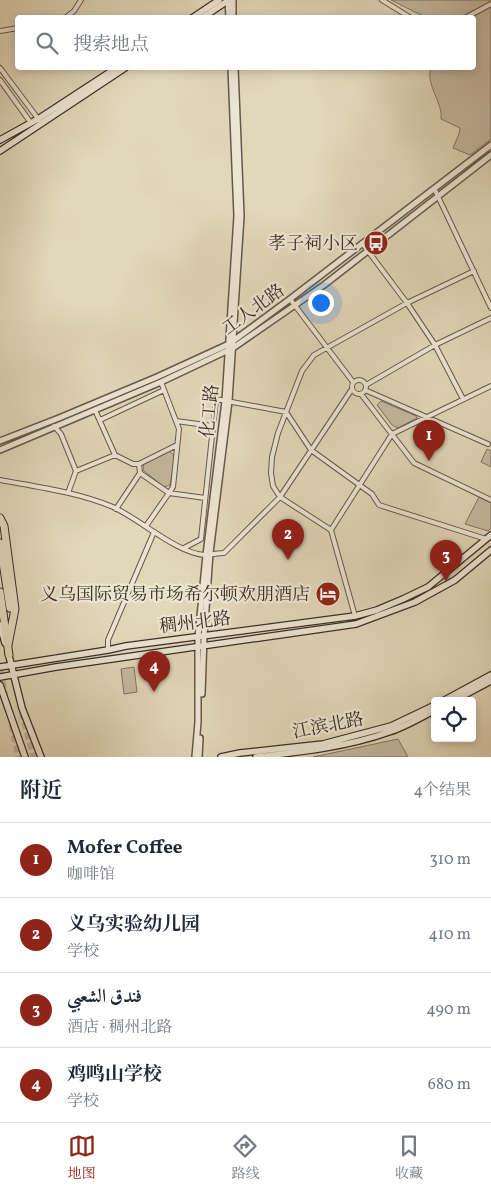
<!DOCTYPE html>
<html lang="zh">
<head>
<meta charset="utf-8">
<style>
	:root { --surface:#fff; --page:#f2f2f3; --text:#1f2937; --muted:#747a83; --line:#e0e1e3; --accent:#8f2418 }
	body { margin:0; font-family:Vollkorn,Amiri,"Noto Serif SC",serif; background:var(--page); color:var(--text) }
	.controls { position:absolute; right:15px; bottom:15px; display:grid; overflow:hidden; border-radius:5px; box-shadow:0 2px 8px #0003 }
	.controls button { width:45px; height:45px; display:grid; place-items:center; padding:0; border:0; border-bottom:1px solid var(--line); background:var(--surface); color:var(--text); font:25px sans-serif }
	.you { position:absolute; left:320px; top:302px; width:18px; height:18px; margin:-12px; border:4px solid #fff; border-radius:50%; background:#1a73e8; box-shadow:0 0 0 8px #1a73e833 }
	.badge { display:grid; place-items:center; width:32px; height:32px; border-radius:50%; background:var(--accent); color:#fff; font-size:16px; font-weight:700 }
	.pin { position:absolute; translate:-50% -41px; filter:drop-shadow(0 1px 2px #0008) }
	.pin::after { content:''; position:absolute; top:26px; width:18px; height:15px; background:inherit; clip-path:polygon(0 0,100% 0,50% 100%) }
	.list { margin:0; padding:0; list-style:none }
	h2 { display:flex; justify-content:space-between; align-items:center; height:65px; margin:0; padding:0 20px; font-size:21px }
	h2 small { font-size:16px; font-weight:400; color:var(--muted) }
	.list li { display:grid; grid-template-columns:32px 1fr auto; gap:15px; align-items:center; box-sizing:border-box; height:75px; padding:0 20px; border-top:1px solid var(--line) }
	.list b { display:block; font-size:19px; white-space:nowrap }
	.list p { margin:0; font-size:16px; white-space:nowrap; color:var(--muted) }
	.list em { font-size:16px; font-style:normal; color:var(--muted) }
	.icon { flex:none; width:28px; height:28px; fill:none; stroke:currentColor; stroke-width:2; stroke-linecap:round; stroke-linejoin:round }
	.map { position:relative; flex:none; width:491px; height:757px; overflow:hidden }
	.search { position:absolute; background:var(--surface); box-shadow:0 2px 8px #0003; left:15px; right:15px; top:15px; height:55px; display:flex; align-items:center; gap:12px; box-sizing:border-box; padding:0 18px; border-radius:5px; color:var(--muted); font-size:19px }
	.sheet { height:365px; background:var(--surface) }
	nav { display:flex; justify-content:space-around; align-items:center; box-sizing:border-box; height:70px; border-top:1px solid var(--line); background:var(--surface); font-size:14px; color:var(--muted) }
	nav a { display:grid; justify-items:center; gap:2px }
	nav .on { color:var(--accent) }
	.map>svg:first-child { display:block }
	.green { fill:#c5baa1; stroke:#807465 }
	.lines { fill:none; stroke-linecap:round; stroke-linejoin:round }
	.trunk-tunnel { stroke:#c0b59c; stroke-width:7; stroke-dasharray:7 3.5; stroke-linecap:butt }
	.minor-casing { stroke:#64594d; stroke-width:6 }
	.tertiary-casing { stroke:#64594d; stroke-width:8 }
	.secondary-casing { stroke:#3b2f29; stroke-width:8 }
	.trunk-casing { stroke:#3b2f29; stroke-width:9 }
	.minor { stroke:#ece5d2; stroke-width:4 }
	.tertiary { stroke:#ece5d2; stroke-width:5 }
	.secondary { stroke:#ece5d2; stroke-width:5.5 }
	.trunk { stroke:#e1d7b9; stroke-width:7 }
	.labels { text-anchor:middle; stroke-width:4.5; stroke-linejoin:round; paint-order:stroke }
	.poi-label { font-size:18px; fill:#3b2f29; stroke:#ece5d2; text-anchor:end }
	.street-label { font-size:18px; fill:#3b2f29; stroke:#ece5d2 }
</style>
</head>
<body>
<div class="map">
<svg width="491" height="757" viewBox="0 0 491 757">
	<rect width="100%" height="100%" fill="#e1d7b9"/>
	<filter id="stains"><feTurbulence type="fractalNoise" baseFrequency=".004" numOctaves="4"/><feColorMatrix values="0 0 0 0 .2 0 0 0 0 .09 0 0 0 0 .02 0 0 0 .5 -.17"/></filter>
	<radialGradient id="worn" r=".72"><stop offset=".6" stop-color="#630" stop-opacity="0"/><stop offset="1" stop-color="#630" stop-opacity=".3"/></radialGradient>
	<path class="green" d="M391,0H491V139L470,155L453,148L459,134L460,128L441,119C443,102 425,84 431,68H474V18L425,17Z
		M381,401L416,416L417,418L398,428L392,425L377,405Z
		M487,449L491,451V467L481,462Z
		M169,451L175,456L170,485L164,487L143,470L144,463Z
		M479,497L491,503V528L488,531L465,524Z
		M134,667L137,692L124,694L121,669Z
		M398,739L408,757H313Z"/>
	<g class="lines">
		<path class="trunk-tunnel" d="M0,671L5,695
			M22,712L34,757
			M12,725L19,757"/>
		<defs>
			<path id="minor" d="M382,0L411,18
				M65,18L74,11L81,0
				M465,18L491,4
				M0,31L18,28
				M0,68L39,120
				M0,80L31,123
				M434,188L491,308
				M362,243L407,303L435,345L463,399
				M290,299L353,382
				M352 387a7 7 0 1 1 14 0a7 7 0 1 1-14 0Z
				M161,382L179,429L173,487L169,493L205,498
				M366,385L435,345L491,318
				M365,390L488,444
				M361,394L414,463L491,500
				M95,410L115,455L133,464H139
				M100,420L164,390
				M176,421L213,426
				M54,426L61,434L76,471
				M140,473L139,464L177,445
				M0,480C38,487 77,492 113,507C138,518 178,554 205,555C211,555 217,553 224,553L280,497L352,389
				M68,493L76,471L115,455
				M116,509L140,473L169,493L146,526
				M331,530L280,497L273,486L271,473L272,457L278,433L302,371L314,355L407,303L474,271
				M184,548L201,539L216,399L286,412L311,450L372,494L379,505L486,539
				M355,616L331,530L392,434L491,386
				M108,650V640L154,532"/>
			<path id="tertiary" d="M228,0L229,18
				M233,0V18
				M0,441L59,418L157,377L229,344L290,299L491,145
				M0,450L161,382L233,348L324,285L491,155
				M202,694L204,637L210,553L229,401L241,216L235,68
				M195,757L198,722V637L206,555L225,401L237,216L231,68
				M199,757L200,738"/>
			<path id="secondary" d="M192,18L219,0
				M202,18L229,0
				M0,140L38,119L116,68
				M0,151L125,68
				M0,625L5,643
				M8,652L22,708L41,757
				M0,667L108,650L126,646L355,616L377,610L403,599L428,587L491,535
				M0,677L56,667L356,624L415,602L455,580L491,550
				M0,685L25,757
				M443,701L491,675
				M453,701L491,681
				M221,757L240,753L323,744L391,726L435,705
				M256,757C301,752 347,747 389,732C405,727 420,718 435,710"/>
			<path id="trunk" d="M0,518L4,526L15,609L8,645
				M0,543L10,608
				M0,592L9,655"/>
		</defs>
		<use href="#minor" class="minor-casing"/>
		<use href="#tertiary" class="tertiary-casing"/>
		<use href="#secondary" class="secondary-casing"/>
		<use href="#trunk" class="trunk-casing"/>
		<use href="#minor" class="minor"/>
		<use href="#tertiary" class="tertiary"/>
		<use href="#secondary" class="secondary"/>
		<use href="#trunk" class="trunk"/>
	</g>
	<defs>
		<symbol id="bus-disc" viewBox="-11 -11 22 22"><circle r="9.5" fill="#8f2418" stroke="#ece5d2"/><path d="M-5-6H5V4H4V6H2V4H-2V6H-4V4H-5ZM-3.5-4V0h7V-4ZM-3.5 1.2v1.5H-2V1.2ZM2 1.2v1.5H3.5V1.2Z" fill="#fff"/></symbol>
		<symbol id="hotel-disc" viewBox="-11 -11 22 22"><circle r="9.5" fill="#8f2418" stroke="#ece5d2"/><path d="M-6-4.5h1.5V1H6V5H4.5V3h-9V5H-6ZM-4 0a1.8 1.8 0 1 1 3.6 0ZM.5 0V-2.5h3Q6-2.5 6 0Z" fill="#fff"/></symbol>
	</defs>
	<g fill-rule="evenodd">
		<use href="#bus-disc" x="362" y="229" width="28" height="28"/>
		<use href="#hotel-disc" x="314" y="580" width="28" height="28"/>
	</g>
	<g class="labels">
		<g class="poi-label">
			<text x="358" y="249">孝子祠小区</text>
			<text x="310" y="600">义乌国际贸易市场希尔顿欢朋酒店</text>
		</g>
		<g class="street-label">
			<text transform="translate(253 309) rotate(-36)" y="6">工人北路</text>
			<text transform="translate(209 411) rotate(-84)" y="6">化工路</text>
			<text transform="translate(195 622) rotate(-7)" y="6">稠州北路</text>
			<text transform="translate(328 725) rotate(-11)" y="6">江滨北路</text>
		</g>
	</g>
	<rect width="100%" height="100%" filter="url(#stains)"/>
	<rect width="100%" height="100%" fill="url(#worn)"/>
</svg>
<div class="controls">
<button><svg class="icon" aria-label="locate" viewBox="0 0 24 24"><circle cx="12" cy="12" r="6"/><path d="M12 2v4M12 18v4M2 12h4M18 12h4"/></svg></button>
</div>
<div class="you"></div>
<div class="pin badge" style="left:429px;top:461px">1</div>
<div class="pin badge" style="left:288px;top:560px">2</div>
<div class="pin badge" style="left:446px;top:581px">3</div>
<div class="pin badge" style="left:154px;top:692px">4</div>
<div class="search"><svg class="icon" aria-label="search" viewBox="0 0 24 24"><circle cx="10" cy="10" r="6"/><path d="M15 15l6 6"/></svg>搜索地点</div>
</div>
<section class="sheet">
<h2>附近<small>4个结果</small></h2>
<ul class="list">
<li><span class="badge">1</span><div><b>Mofer Coffee</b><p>咖啡馆</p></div><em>310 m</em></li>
<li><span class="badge">2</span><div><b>义乌实验幼儿园</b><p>学校</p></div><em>410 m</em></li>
<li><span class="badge">3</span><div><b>فندق الشعبي</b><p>酒店 · 稠州北路</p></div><em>490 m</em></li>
<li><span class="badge">4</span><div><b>鸡鸣山学校</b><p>学校</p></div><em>680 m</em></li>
</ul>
</section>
<nav>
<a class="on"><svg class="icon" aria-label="map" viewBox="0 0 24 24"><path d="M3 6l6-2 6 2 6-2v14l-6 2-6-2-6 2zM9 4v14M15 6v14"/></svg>地图</a>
<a><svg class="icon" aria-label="directions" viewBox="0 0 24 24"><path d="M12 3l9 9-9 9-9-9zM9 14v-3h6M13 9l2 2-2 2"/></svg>路线</a>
<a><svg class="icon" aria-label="saved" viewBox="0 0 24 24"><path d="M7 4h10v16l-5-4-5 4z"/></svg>收藏</a>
</nav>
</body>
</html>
